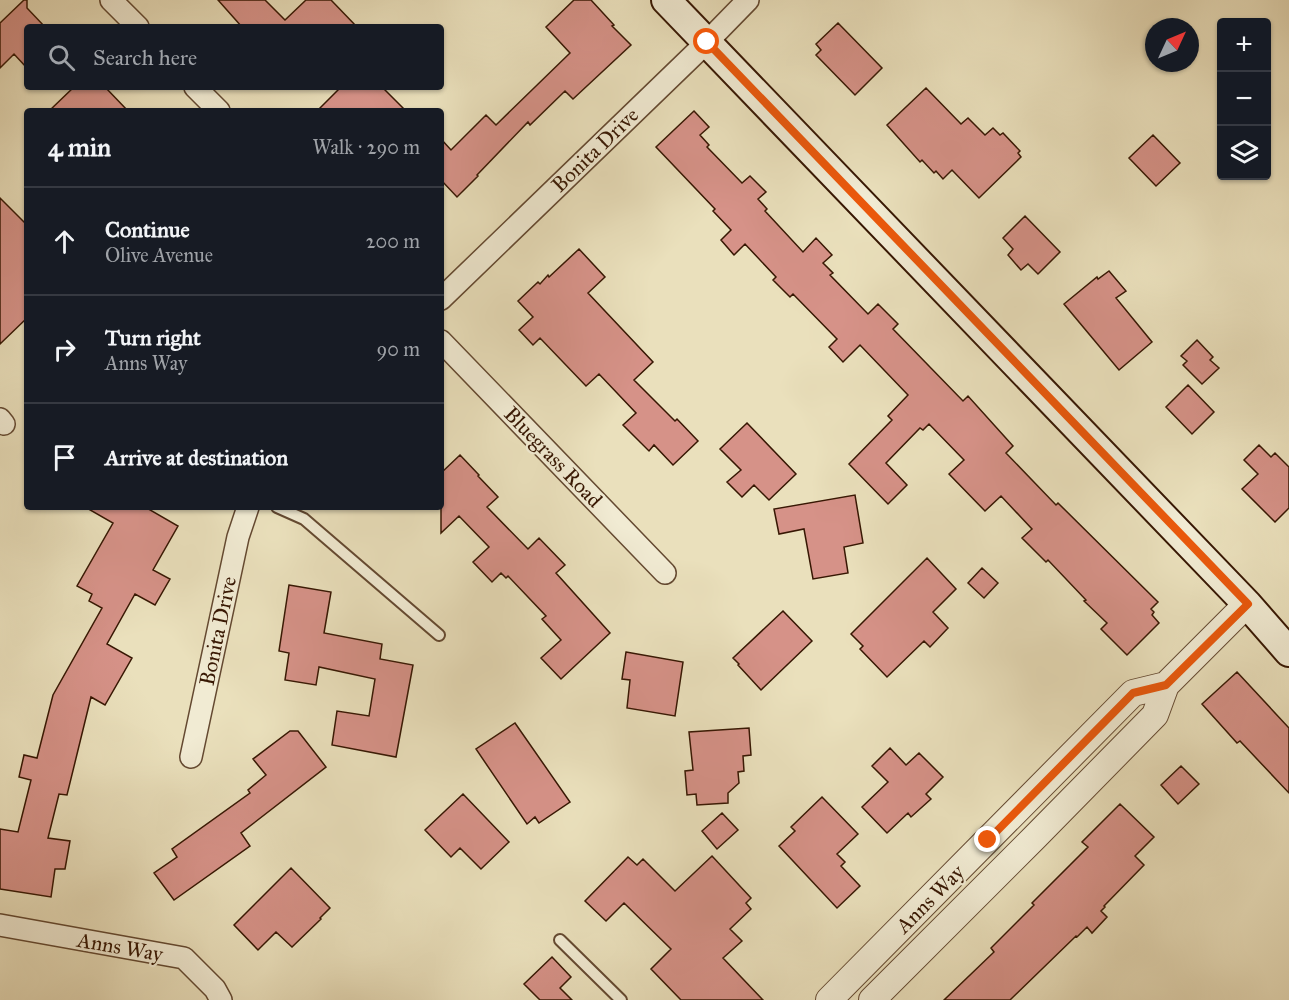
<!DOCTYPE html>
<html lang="en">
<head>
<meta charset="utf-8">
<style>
	:root { --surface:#171b24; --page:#20242c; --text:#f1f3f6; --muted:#9ea1a6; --line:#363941 }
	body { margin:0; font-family:"IM FELL Great Primer",serif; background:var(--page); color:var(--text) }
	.controls { position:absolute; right:18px; top:18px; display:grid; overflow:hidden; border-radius:6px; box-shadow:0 2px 4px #0004 }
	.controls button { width:54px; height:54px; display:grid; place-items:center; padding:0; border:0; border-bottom:2px solid var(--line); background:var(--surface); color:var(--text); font:30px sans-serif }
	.compass { position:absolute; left:1145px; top:18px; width:54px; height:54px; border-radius:50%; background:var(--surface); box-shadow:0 2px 4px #0004; rotate:46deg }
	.stop { position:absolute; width:18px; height:18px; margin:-14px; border:4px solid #ea580c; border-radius:50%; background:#fff }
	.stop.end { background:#ea580c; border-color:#fff; box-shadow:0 2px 6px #0008 }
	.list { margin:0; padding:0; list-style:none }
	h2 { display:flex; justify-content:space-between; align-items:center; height:78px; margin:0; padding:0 24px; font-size:26px }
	h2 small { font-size:20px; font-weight:400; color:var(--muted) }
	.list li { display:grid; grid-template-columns:39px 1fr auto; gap:18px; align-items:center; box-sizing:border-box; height:108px; padding:0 24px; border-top:2px solid var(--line) }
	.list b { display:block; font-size:22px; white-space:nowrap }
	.list p { margin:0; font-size:20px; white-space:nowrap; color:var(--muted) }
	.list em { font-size:20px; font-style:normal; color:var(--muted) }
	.icon { flex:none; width:33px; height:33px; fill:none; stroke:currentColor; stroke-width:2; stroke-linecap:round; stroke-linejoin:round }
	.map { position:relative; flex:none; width:1289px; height:1000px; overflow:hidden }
	.search { position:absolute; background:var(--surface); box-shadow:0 2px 4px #0004; left:24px; top:24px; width:420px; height:66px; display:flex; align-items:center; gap:15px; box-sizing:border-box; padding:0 21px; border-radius:6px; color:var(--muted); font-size:22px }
	.panel { position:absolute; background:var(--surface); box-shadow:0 2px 4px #0004; left:24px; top:108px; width:420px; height:402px; border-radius:6px }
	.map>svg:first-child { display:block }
	.building { fill:#d69288; stroke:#371703; stroke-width:1.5 }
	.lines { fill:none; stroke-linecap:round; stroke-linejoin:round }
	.service-casing { stroke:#644931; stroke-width:14 }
	.minor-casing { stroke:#644931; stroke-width:24 }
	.tertiary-casing { stroke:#644931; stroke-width:28 }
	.secondary-casing { stroke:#371703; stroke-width:32 }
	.service { stroke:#f1ebd3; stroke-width:10 }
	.minor { stroke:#f1ebd3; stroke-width:21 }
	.tertiary { stroke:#f1ebd3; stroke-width:26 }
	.secondary { stroke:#f1ebd3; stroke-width:28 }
	.route { stroke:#ea580c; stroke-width:8 }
	.labels { text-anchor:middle; stroke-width:4.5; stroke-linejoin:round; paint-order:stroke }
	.street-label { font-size:21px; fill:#371703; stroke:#f1ebd3 }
</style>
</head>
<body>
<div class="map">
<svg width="1289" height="1000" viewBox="0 0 1289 1000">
	<rect width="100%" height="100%" fill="#eae0bc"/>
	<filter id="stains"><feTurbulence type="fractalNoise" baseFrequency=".00333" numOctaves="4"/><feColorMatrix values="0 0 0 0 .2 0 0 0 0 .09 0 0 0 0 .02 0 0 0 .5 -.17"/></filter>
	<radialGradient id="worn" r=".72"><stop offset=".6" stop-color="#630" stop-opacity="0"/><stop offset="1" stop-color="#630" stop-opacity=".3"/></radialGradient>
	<path class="building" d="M24,0H27V8L45,27H27V68L14,54L0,68V23Z
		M218,0H265L285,20L306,0H331L357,27H242Z
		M574,0H591L614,25L612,26L631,45L573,99L565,91L530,125L528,122L477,175L478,176L457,197L441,180V139L451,150L486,115L496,125L570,53L546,27Z
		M838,23L882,68L855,95L816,55L821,50L816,44Z
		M74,87H105L128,111H49Z
		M341,87H382L406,111H317Z
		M926,88L961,124L968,118L985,135L993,128L1000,135L1003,133L1020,151L1018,153L1021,157L979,198L952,170L943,179L936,171L934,173L922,160L920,162L887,125Z
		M694,111L709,127L700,135L709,145L707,147L742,183L750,176L766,192L758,199L767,209L765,211L803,252L816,238L832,255L823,263L833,273L830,275L868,314L878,304L898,324L893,329L963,401L968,396L1013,446L1006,453L1056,505L1058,503L1158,602L1151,609L1154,612L1152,615L1159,623L1127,655L1101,629L1107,623L1084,601L1086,600L1048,560L1046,562L1022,538L1032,529L1001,496L985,511L949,474L964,460L929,424L923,430L920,428L886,463L907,485L888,504L849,464L892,420L888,416L908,395L860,345L843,362L829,347L837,339L793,294L790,297L773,280L776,277L745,244L734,255L721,240L731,230L713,211L715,209L656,147Z
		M1153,135L1180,163L1156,186L1129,158Z
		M0,198L27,225V318L0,344Z
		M1025,216L1060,252L1038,274L1028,264L1021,270L1008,255L1013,249L1003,238Z
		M579,249L605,277L588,293L653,362L634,380L675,421L677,419L698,441L673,465L654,445L649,451L623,425L636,413L599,374L586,386L540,338L533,345L519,330L533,317L518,301L538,282L540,284L548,275L549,277Z
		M1109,271L1126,291L1116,298L1152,342L1119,370L1064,304L1097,277L1098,279Z
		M1197,340L1213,357L1210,360L1219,368L1202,384L1183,365L1187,361L1181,356Z
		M1188,385L1214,412L1192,434L1166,407Z
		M747,423L796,474L769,500L754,485L742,497L727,482L741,470L720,449Z
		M1259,445L1271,457L1275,453L1289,467V508L1275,522L1242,489L1258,474L1244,460Z
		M460,455L479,475L478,476L498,497L487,507L528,549L539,538L565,565L556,573L610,633L561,679L541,658L561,640L542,619L546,616L508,576L506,578L501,573L492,582L473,562L489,547L459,516L441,533V473Z
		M855,495L863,543L844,547L848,573L813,579L804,529L779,534L774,509Z
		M85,507H145L178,526L153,570L170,579L155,605L135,594L107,644L132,658L105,705L91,697L67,795L59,794L48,838L70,841L65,869H55L51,897L0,889V829L18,832L31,780L19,777L24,755L37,758L53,695L102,608L89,601L92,594L77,586L113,523Z
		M927,558L956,589L933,612L948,628L930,647L924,641L887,677L860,649L863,646L851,634Z
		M982,568L998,583L984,598L968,583Z
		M289,585L331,592L324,633L382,644L380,659L413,665L396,757L332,745L337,711L369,716L375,679L319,667L316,685L285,680L289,653L279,651Z
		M783,611L812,641L761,690L738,665L739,664L733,658Z
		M626,652L683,662L675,716L627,708L630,680L622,679Z
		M1237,672L1289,728V793L1240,741L1237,743L1202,704Z
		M515,723L570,802L539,823L535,817L527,824L476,749Z
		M749,728L751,755L743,756L744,771L738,772L739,783L728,793V803L697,805L696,794L687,795L685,771L693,770L689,732Z
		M290,731H298L326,767L241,833L250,846L174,900L154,873L177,857L172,849L250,793L248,790L266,775L253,759Z
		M890,748L906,765L919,753L943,777L926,794L931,799L911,817L908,813L887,833L862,807L888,782L872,766Z
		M1181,766L1199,784L1178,804L1161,785Z
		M463,794L509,842L481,869L460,848L451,857L425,830Z
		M822,797L858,834L837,854L845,862L841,866L860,886L837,908L779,846L795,831L791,827Z
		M1120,804L1154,837L1135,856L1144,865L1104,906L1105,907L1101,911L1107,917L1092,933L1087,927L1077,937L1076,936L1010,1000H944L994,952L991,948L1034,905L1032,903L1088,847L1082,842Z
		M722,813L738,830L717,849L702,831Z
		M712,856L751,898L746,903L751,909L730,929L742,941L723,958L763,1000H681L651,969L671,949L624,903L606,921L585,901L628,857L637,865L643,859L675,891Z
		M291,868L330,908L320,918L321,919L292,947L276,932L258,950L234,925Z
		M552,957L571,977L560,988L572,1000H540L524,984Z"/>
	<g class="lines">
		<defs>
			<path id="service" d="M277,507L304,519L439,635
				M560,940L621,1000"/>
			<path id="minor" d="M111,0L138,27
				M195,87L219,111
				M441,299L707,42L748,0
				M441,341L665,573
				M0,419L4,424
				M191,757L238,537L248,507
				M0,925L184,958L215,989L221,1000"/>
			<path id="tertiary" d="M829,1000L1133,693L1166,685
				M872,1000L1035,837L1155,715L1166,685L1247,604"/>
			<path id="secondary" d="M666,0L1247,604L1289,652"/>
		</defs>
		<use href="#service" class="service-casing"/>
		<use href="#minor" class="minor-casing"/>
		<use href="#tertiary" class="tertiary-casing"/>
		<use href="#secondary" class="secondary-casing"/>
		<use href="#service" class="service"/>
		<use href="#minor" class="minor"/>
		<use href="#tertiary" class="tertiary"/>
		<use href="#secondary" class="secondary"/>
	</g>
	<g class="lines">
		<path class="route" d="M707,42L1248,604L1166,685L1133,693L988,840"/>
	</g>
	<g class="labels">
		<g class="street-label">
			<text transform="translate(595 150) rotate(-44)" y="7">Bonita Drive</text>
			<text transform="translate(553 457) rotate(46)" y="7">Bluegrass Road</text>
			<text transform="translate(218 631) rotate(-78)" y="7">Bonita Drive</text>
			<text transform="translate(930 899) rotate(-45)" y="7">Anns Way</text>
			<text transform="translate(120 947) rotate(10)" y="7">Anns Way</text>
		</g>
	</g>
	<rect width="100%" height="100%" filter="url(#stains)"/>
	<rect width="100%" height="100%" fill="url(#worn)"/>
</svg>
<div class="controls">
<button>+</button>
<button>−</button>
<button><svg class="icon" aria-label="layers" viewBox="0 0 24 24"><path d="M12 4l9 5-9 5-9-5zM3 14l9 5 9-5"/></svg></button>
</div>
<svg class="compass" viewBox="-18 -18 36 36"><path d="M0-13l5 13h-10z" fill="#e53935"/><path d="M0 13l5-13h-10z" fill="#9ea1a6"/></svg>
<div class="stop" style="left:707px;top:42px"></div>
<div class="stop end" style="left:988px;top:840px"></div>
<div class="search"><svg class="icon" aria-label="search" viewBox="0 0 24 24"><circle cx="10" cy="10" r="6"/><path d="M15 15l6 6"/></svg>Search here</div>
<section class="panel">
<h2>4 min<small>Walk · 290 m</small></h2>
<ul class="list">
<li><svg class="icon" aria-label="ahead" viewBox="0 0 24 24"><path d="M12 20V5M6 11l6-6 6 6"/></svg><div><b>Continue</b><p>Olive Avenue</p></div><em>200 m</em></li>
<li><svg class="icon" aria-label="right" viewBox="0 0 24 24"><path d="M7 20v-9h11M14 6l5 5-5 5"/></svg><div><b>Turn right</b><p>Anns Way</p></div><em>90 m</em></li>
<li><svg class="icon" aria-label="arrive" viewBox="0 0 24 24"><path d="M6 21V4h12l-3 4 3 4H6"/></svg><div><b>Arrive at destination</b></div></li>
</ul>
</section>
</div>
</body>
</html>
